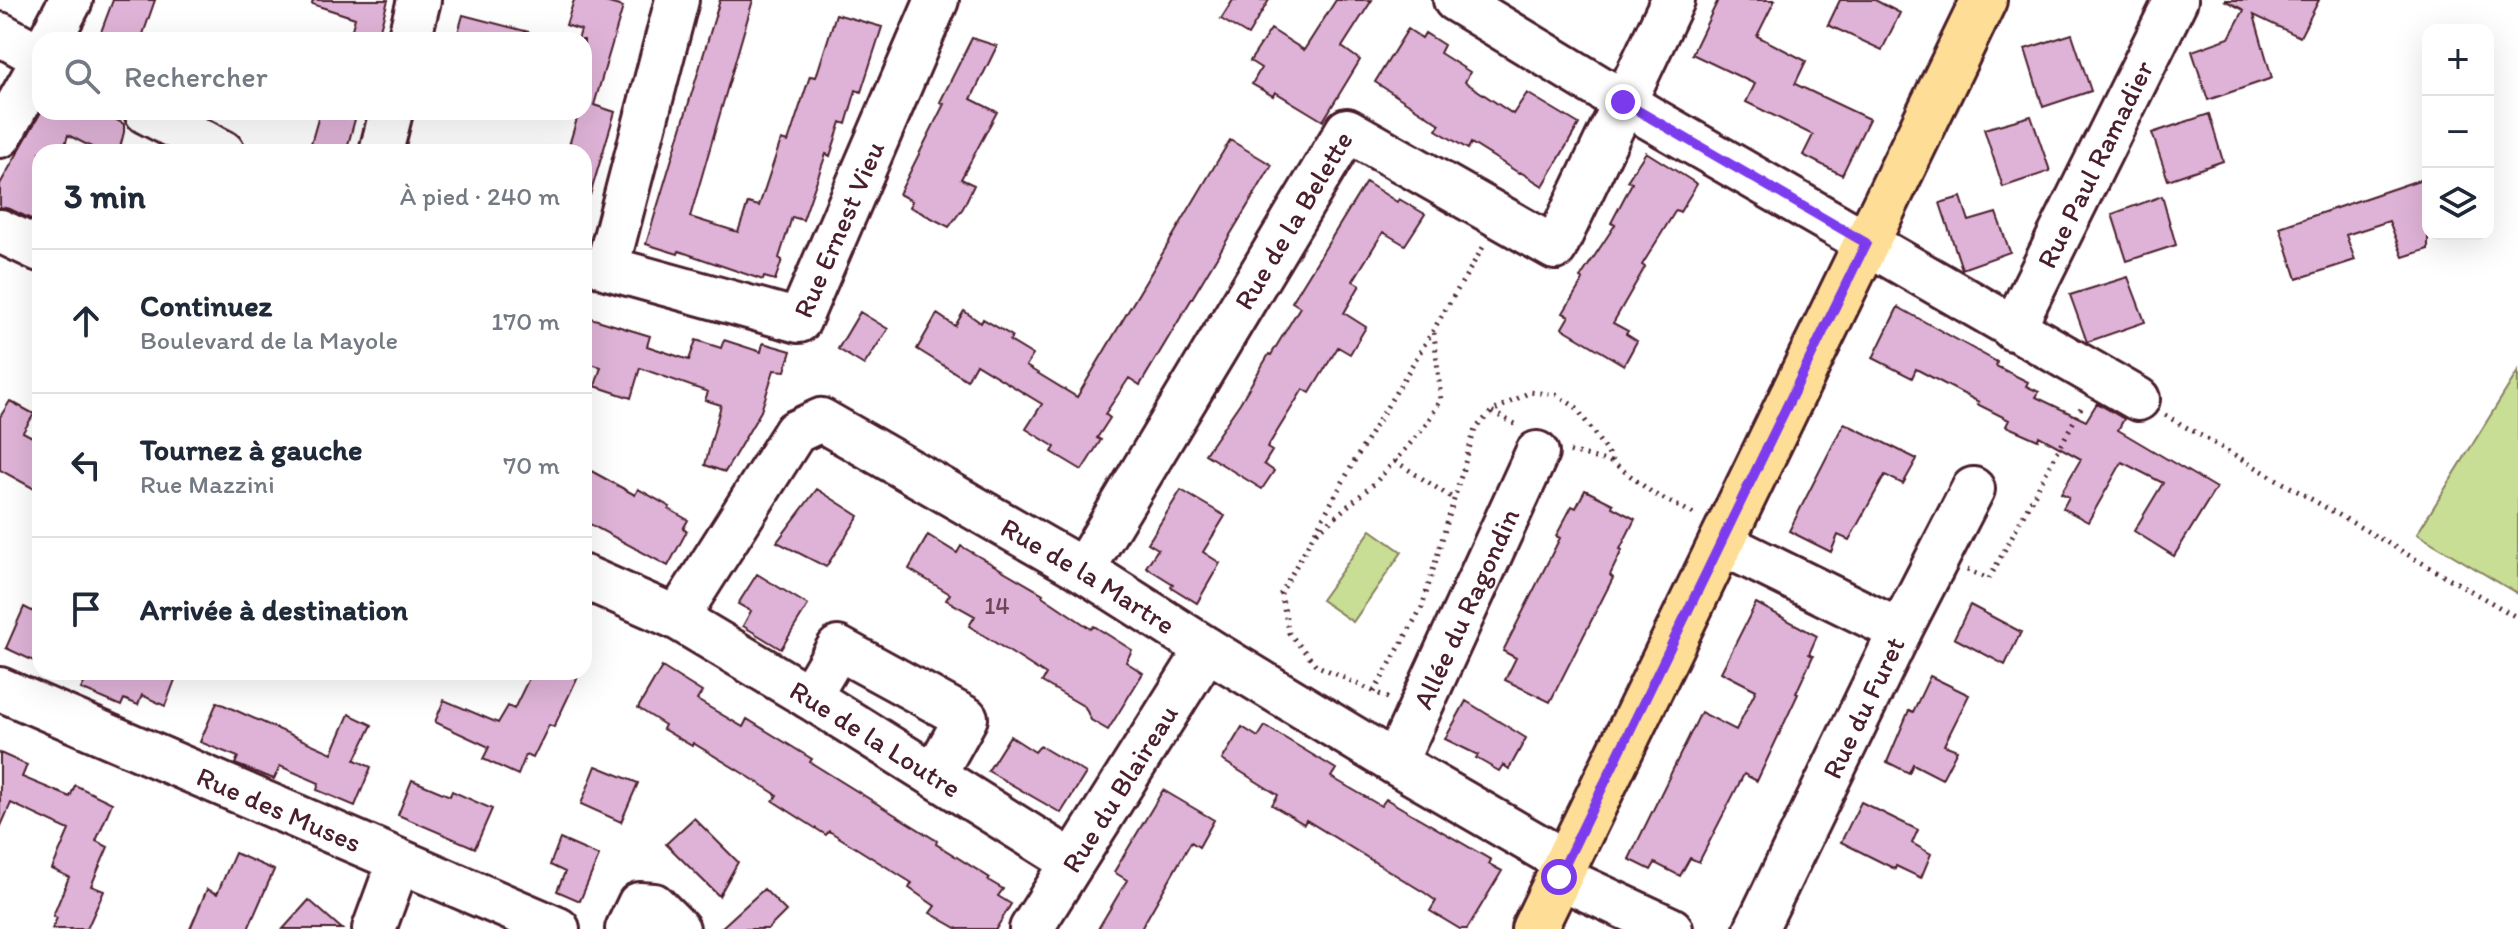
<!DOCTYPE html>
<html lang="fr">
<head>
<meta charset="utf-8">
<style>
	:root { --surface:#fff; --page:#f6f6f7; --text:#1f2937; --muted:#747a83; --line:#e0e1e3 }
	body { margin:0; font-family:Itim,sans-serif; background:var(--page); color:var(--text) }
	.controls { position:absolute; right:24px; top:24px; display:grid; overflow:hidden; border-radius:16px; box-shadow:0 8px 32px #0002 }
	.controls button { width:72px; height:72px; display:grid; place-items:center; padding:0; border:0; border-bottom:2px solid var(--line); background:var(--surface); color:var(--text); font:40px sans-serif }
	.stop { position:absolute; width:24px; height:24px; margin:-18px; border:6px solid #7c3aed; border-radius:50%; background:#fff }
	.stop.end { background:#7c3aed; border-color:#fff; box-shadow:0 2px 8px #0008 }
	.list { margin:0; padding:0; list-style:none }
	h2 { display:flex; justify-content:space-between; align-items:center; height:104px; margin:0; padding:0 32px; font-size:34px }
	h2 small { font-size:26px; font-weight:400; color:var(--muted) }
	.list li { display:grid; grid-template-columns:52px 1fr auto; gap:24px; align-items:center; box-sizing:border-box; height:144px; padding:0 32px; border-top:2px solid var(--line) }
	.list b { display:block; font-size:30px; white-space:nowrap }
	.list p { margin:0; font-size:26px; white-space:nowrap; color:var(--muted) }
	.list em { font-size:26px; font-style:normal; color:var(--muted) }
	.icon { flex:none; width:44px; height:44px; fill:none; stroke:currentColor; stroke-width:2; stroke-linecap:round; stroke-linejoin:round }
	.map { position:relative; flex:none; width:2518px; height:929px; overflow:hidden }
	.search { position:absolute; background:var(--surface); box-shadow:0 8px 32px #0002; left:32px; top:32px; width:560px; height:88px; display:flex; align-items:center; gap:20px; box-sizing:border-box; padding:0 28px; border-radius:24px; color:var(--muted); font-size:30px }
	.panel { position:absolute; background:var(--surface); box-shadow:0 8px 32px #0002; left:32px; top:144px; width:560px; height:536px; border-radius:24px }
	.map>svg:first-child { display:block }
	.green { fill:#c7de94; stroke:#887e60; stroke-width:2 }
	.building { fill:#dfb3d7; stroke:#4a1f2b; stroke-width:2 }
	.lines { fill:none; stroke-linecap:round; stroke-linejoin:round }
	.minor-casing { stroke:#4a1f2b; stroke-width:48 }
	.major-casing { stroke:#4a1f2b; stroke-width:50 }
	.path { stroke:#4a1f2b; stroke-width:5; stroke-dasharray:2 6; stroke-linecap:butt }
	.minor { stroke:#fff; stroke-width:42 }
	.major { stroke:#fede96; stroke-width:44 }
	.route { stroke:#7c3aed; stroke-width:10 }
	.labels { text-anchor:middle; stroke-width:6; stroke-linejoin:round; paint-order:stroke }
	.number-label { font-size:24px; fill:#6f4456 }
	.street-label { font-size:28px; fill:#4a1f2b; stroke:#fff }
</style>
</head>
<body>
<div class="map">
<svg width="2518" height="929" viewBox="0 0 2518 929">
	<rect width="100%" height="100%" fill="#fff"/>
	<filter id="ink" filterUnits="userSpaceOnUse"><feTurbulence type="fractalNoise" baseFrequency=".0125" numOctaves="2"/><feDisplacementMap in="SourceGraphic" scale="16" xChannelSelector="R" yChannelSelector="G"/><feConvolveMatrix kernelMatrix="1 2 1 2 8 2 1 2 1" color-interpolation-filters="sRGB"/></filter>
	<g filter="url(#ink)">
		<path class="green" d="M2518,371V594L2417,534Z
			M1371,530L1402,552L1353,622L1321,600Z"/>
		<path class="building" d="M113,0H155L141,40H98Z
			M313,0H388L377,40H349L355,18L312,4Z
			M574,0H598L623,7L594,105L615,112L590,195L584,194V152H567L579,112H584V40H578L581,30L566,25Z
			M720,0H753L690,217L738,232L748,203L759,206L781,140L788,142L810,76L816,77L836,14L882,27L861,92L856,90L846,124L841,122L830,156L826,154L803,220L792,217L779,258L782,260L775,280L764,277L763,280L679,251L678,254L646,244Z
			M1233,0H1269L1248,35L1221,19Z
			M1336,0H1372L1342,47L1360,60L1323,121L1275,92L1273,96L1252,84L1261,68L1250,61L1271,29L1304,50Z
			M1718,0H1775L1757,36L1806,61L1795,84L1869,119L1842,175L1803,155L1813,135L1746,102L1755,84L1692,54Z
			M1840,0H1875L1900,13L1882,50L1828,25Z
			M2224,0H2319L2300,37L2254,15L2272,78L2208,100L2192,51L2229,38L2244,10Z
			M463,15L529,32L528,40H456Z
			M1408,29L1422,38L1425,33L1444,45L1440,53L1470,72L1465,82L1513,114L1527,93L1579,124L1543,186L1520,172L1519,173L1471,143L1468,149L1436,130L1440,124L1375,82Z
			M2072,34L2091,91L2043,107L2025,49Z
			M972,38L997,46L971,99L997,112L961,179L974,185L963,208L949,227L910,207L912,201L899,194L944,104L940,102Z
			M41,112H102L124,124V132L119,152H101L68,135L63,152H40V208L33,220L10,209L0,207V184Z
			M320,112H357L346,152H327L310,147Z
			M2209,114L2223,161L2168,180L2152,133Z
			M2031,116L2050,171L2003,187L1984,129Z
			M1230,140L1272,165L1140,385L1129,378L1105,414L1110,418L1097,438L1101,440L1082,470L1052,452L1055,447L1026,429L1042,404L976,364L967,380L917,349L937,314L955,326L964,311L981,323L983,319L1012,336L1010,341L1033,355L1026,366L1077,397Z
			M1646,152L1697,184L1680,212L1676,210L1642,265L1645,267L1613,323L1628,331L1626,334L1637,341L1624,365L1562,328L1569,316L1563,313L1583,280L1580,278L1615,225L1611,223L1632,183L1627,181Z
			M2428,177V249L2403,257L2389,221L2346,235L2355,260L2297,279L2280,227Z
			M1366,182L1397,202L1399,199L1425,214L1405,245L1383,232L1353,281L1360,285L1344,313L1366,327L1350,354L1338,347L1310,393L1303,389L1267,448L1272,451L1264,464L1274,471L1262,489L1205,454L1240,403L1269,354L1271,355L1300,307L1292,302Z
			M2162,196L2176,245L2127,261L2112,214Z
			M1961,197L1969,221L1996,213L2010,252L1962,269L1940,203Z
			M2128,277L2145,322L2087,342L2070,295Z
			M1898,307L1997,362L1996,366L2028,382L2026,386L2039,392L2036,397L2086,421L2097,403L2124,419L2118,430L2216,488L2174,556L2134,531L2163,483L2122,462L2088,522L2063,508L2069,497L2061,493L2081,459L2039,436L2038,440L2006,426L2009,420L1977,404L1979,402L1916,369L1912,378L1873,358Z
			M860,312L888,329L864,365L838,349Z
			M584,316L650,336L647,346L689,360L696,340L721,348L724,340L761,352L763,343L791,351L785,371L774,370L761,411L725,472L705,465L721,405L705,400L708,392L640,368L631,398L595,386L601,367L584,362Z
			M10,401L34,414L23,432L40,441V492L0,470V417Z
			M1844,423L1917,459L1903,484L1885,475L1849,540L1838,535L1831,552L1789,531Z
			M584,467L635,495L638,489L670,507L669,509L688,520L683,529L687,531L668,566L584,521Z
			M817,489L859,516L826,567L777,542Z
			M1181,490L1225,516L1203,552L1220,563L1197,603L1171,587L1173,584L1146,567L1158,549L1148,543Z
			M1585,490L1613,504L1612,507L1635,519L1620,549L1622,550L1610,575L1613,578L1550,702L1505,680L1516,658L1503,651L1560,538L1556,536L1572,506L1576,508Z
			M928,535L957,553L961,546L1043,594L1042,596L1091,629L1094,626L1132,650L1126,662L1143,673L1108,730L1091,720L1085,707L1042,682L1046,675L969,626L975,616L946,600L950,594L909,569Z
			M757,574L808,605L781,649L743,626L751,611L738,604Z
			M1756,603L1817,636L1809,654L1813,656L1796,693L1798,694L1757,781L1744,774L1699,862L1690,858L1680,876L1655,863L1651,870L1629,859L1701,712L1736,730L1756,690L1721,672Z
			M1970,605L2021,632L2005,665L1954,638Z
			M24,607L40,615V664L6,648Z
			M662,667L702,692L697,700L743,727L747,719L812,759L810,762L937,841L936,844L990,878L988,880L1003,889L998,896L1011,904L996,929H958L930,913L935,906L909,888L912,883L829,831L826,835L773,801L777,795L749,777L693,743L692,746L663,729L665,725L638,708Z
			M90,672H178L165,706L142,695L138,705L124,699L121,706L81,689Z
			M532,672H580L554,727L549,725L533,758L526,755L518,775L483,759L489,747L435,722L444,700L498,723L508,706L514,709Z
			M1930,676L1969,695L1944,745L1957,750L1942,779L1913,764L1909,773L1887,762L1909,710L1913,712Z
			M1466,701L1526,738L1509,769L1503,765L1499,771L1476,758L1478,755L1445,739Z
			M217,702L332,753L349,714L372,725L355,760L371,767L355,806L317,790L319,783L280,766L274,779L235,764L238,757L200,742Z
			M1265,726L1336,769L1331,777L1381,806L1386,799L1491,860L1489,864L1502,871L1467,929H1460L1430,911L1436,901L1425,893L1306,820L1304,824L1272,805L1278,795L1222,760L1242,727L1258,737Z
			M1010,736L1035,752L1040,746L1086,773L1061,813L988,771Z
			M0,753L27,765L22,777L70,797L75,785L112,803L96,841L108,847L91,886L104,891L87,929H52L57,918L53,916L69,877L52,869L69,830L11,803L0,828Z
			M596,766L638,783L621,822L581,804Z
			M412,780L450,796L452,791L492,809L475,848L398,815Z
			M1163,790L1214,820L1199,847L1191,842L1141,929H1098L1127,880L1114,872Z
			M1861,802L1918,830L1912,843L1931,854L1921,878L1896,866L1895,869L1841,842Z
			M694,818L738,862L719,896L666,844Z
			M560,839L599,856L580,901L557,891L565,872L550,865Z
			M235,853L274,870L248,929H190L207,889L217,894Z
			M764,889L786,911L768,929H720Z
			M309,900L342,929H283Z"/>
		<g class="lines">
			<defs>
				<g id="minor">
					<path id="s1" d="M677,0L607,268L799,321L937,0"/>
					<path d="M1455,0L1650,118L2138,399"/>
					<path d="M0,34L40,56"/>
					<path d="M50,40L71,0"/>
					<path d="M409,40L419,0"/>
					<path d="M146,112L223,152"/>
					<path d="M0,136L40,65"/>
					<path d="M381,152L391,112"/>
					<path d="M0,231L40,250"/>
					<path id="s2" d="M2013,329L2176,0"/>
					<path d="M1721,543L1900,631"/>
					<path id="s3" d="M1083,570L1347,130L1555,248L1673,0"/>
					<path id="s4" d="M584,577L677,618L809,697L1071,861"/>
					<path id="s5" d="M677,618L795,432L821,420L1083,570L1207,649L1395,763L1566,862"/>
					<path id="s6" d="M0,689L558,929"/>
					<path d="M809,697L838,648L966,718L934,775"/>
					<path id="s7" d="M1395,763L1537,453"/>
					<path d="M1559,877L1671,929"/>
					<path d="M374,929L399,861"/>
					<path d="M627,929L639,904L654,905L678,929"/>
					<path id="s8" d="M1031,929L1207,649"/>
					<path id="s9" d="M1756,929L1900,631L1973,489"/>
				</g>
				<path id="major" d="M1534,929L1984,0"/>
			</defs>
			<use href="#minor" class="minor-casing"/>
			<use href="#major" class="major-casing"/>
			<path class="path" d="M1492,412L1519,426
				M2165,415L2518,618
				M1570,452L1615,463
				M1395,461L1454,499
				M1317,532L1375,483L1423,429L1441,400L1434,333
				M1967,570L1989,579L2083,404
				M1374,692L1422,607L1475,429L1491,412L1530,392L1556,395L1576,407L1615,464L1654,494L1698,516
				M1388,698L1316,665L1289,633L1281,593L1355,460L1485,244"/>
			<use href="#minor" class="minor"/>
			<use href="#major" class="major"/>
		</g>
	</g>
	<g class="lines" filter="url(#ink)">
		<path class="route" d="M1559,877L1866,243L1623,102"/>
	</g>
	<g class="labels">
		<g class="number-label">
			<text x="997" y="614">14</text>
		</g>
		<g class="street-label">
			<text dy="10" stroke="none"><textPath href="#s2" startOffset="184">Rue Paul Ramadier</textPath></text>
			<text dy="10" stroke="none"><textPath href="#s1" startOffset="576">Rue Ernest Vieu</textPath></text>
			<text dy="10" stroke="none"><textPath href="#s3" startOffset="408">Rue de la Belette</textPath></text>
			<text dy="10" stroke="none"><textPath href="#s5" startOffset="558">Rue de la Martre</textPath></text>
			<text dy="10" stroke="none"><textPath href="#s7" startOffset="170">Allée du Ragondin</textPath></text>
			<text dy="10" stroke="none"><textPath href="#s9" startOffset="246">Rue du Furet</textPath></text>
			<text dy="10" stroke="none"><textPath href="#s4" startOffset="334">Rue de la Loutre</textPath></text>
			<text dy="10" stroke="none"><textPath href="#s8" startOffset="166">Rue du Blaireau</textPath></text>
			<text dy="10" stroke="none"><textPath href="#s6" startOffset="304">Rue des Muses</textPath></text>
		</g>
	</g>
</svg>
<div class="controls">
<button>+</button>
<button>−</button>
<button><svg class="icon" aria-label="layers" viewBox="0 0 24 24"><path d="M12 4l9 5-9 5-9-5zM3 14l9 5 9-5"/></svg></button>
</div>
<div class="stop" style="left:1559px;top:877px"></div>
<div class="stop end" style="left:1623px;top:102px"></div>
<div class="search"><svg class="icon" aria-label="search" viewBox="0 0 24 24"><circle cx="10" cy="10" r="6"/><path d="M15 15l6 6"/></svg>Rechercher</div>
<section class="panel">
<h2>3 min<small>À pied · 240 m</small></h2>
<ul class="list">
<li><svg class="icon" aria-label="ahead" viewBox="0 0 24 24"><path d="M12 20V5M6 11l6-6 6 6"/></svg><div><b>Continuez</b><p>Boulevard de la Mayole</p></div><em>170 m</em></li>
<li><svg class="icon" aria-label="left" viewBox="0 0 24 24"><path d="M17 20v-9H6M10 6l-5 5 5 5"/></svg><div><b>Tournez à gauche</b><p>Rue Mazzini</p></div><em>70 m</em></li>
<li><svg class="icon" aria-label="arrive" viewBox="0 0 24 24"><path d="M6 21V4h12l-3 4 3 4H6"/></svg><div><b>Arrivée à destination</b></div></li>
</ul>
</section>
</div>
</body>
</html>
